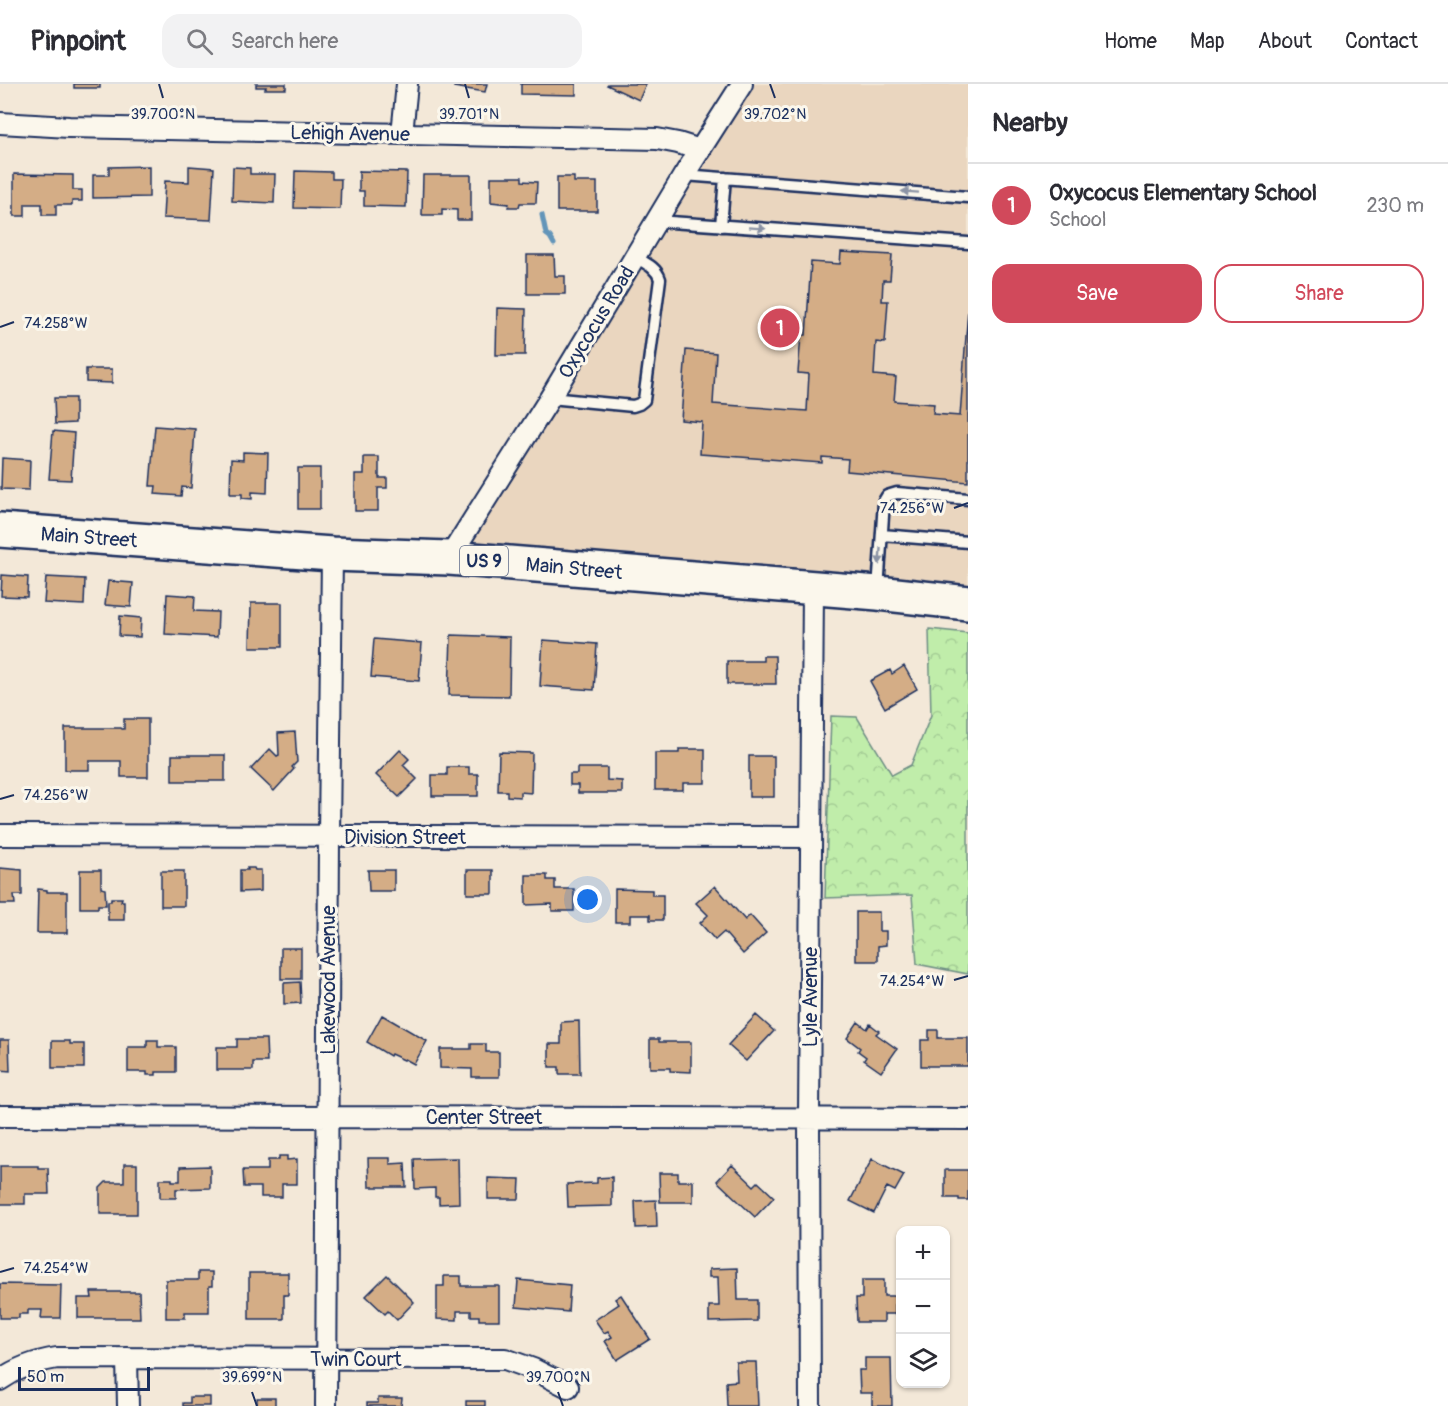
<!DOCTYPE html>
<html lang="en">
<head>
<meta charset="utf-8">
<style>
	:root { --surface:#fff; --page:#f2f2f3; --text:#2b2b33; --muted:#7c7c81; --line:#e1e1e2; --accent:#d1495b }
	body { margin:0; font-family:Pangolin,sans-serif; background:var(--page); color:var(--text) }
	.controls { position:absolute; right:18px; bottom:18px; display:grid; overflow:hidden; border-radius:12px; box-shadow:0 2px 4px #0004 }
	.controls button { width:54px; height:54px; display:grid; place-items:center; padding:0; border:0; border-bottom:2px solid var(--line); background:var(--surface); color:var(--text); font:30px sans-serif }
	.scale { position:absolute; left:18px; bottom:15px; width:132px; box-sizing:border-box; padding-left:6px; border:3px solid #1b2f5e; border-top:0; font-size:16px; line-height:21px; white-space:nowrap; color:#1b2f5e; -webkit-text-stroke:4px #fbf7ec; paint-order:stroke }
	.you { position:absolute; left:588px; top:816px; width:21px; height:21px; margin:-15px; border:4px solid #fff; border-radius:50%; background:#1a73e8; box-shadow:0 0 0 9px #1a73e833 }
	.badge { display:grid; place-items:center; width:39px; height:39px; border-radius:50%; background:var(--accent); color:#fff; font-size:20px; font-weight:700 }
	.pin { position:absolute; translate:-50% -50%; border:3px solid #fff; box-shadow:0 2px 6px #0006 }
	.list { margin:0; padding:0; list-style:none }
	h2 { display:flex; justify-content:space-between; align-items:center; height:78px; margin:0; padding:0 24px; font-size:26px }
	h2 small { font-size:20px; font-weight:400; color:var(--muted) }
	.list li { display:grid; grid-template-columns:39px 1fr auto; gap:18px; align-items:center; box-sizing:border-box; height:84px; padding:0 24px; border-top:2px solid var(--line) }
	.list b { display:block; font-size:22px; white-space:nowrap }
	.list p { margin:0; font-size:20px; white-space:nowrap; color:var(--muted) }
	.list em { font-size:20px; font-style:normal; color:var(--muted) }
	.actions { display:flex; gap:12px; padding:18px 24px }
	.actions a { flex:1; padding:14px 0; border:2px solid var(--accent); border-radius:18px; text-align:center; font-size:21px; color:var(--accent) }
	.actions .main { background:var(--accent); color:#fff }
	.icon { flex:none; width:33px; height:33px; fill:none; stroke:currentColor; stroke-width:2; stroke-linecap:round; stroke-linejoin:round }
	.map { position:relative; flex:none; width:968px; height:1322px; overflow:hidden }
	header { display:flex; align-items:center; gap:36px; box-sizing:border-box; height:84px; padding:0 30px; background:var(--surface); border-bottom:2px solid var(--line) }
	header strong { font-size:28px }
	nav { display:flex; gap:33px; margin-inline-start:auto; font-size:21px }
	.search { width:420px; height:54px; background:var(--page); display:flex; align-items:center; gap:15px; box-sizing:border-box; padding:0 21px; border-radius:18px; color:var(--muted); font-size:22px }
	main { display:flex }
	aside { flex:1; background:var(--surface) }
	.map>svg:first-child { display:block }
	.built { fill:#ead6bf }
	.forest { fill:url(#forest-crowns); stroke:#6e8e84; stroke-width:1.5 }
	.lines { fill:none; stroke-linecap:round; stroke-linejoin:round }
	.stream { stroke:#6495b9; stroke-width:5 }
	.building { fill:#d4ad86; stroke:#1b2f5e; stroke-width:1.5 }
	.lane-casing { stroke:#1b2f5e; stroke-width:15 }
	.street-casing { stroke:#1b2f5e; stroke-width:24 }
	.highway-casing { stroke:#1b2f5e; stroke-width:38 }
	.lane { stroke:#fbf7ec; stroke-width:10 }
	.street { stroke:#fbf7ec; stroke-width:20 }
	.highway { stroke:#fbf7ec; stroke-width:33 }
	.oneway { fill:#8b93a5 }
	.ticks { fill:none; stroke:#1b2f5e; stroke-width:2 }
	.labels { text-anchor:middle; stroke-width:6; stroke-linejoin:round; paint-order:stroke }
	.shield { fill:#fbf7ec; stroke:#5e6b89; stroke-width:1.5 }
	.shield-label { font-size:18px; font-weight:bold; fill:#1b2f5e }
	.street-label { font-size:20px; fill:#1b2f5e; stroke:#fbf7ec }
	.ticks-label { font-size:15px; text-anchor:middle; fill:#1b2f5e; stroke:#fbf7ec; stroke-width:6; stroke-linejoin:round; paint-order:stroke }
</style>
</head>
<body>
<header>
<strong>Pinpoint</strong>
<div class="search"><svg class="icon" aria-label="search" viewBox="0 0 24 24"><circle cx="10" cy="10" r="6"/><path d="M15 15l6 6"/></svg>Search here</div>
<nav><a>Home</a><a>Map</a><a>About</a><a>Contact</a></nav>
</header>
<main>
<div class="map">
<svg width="968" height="1322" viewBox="0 0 968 1322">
	<defs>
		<pattern id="forest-crowns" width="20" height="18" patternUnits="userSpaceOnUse" patternTransform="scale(1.5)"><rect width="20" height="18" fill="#c0edaa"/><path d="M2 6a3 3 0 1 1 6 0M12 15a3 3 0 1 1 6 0" fill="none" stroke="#a4cc95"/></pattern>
	</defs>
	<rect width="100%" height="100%" fill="#f3e8d8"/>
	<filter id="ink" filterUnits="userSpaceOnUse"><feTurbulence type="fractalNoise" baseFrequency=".0167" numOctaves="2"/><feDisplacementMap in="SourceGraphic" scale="12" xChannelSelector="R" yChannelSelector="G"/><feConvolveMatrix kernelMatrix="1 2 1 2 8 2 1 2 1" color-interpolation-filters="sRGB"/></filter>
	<g filter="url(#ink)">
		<path class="built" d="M742,0H968V519L449,474Z"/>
		<path class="forest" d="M929,545L968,549V890L917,880L912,811L825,814L831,632L857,633L892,691L911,681L931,631Z"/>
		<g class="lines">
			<path class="stream" d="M542,131L546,150L550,153L554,160"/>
		</g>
		<path class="building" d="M74,0H100V4H74Z
			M256,0H286V5H265L266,3H256Z
			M454,0H487L485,8L454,3Z
			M521,0H576V11L521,10Z
			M608,0H646L639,16L607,1Z
			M149,82V113L93,114V91H109V83Z
			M189,82L214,84L211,136L163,134L165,97L189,98Z
			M233,83L250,84V90H275L274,119L232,117Z
			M295,87L332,88V95H341L340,125L294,124Z
			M359,87L407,88L406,123L364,122V107H359Z
			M14,90L73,91V106H82V117H72V121H56V131H42V120H25V132H14Z
			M423,91H471V136H457V126L442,125V131H422Z
			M491,93H522V97L537,98L536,119H520L519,123H508L509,120L491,118Z
			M557,93H574V98H597V127H557Z
			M841,168L892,171L890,196H883L882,217H888L885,259L876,258L874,291L896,293L894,317L934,320L933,330L960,332L968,225V398L847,387L848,375L822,373V379L700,370L702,338L681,336L686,266L716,269L713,320L807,327L809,290L798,289L801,251H806L811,178L840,180Z
			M527,171H554L555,192H565V210H527Z
			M497,224L526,225L525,271H496Z
			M86,285H112V299L86,298Z
			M54,314H75V339L55,340Z
			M155,342L195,345L191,404L182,403L181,412L155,410L156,402H150Z
			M53,347L74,349L71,396L49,395Z
			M243,368L268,369L267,409L252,408V415L242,414V410H230L231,375L243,376Z
			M364,373H379V394H387V404H378V427H355V390H364Z
			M2,374L30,376L29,406L1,405Z
			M298,384H320V425H298Z
			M2,491L28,493L27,513L1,512Z
			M46,493L85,495L84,521L44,519Z
			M108,497L133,499L131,523L105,521Z
			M167,510L195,512L194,527L218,528L217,553L165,550Z
			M251,519H282V563H250Z
			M120,532L141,534L140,553L119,552Z
			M451,551L510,553L509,612L449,611Z
			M374,555L422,559L419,597L371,593Z
			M543,556L597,560L594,606L540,602Z
			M763,572H775L776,600H727V577H763Z
			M904,582L917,605L885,624L870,597L890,586L892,590Z
			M124,635H148V693H121V677H89V686H65V644H121L122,645H124Z
			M295,648L297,678L292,683L294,685L274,707L251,685L270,665L277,672L279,671L278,649Z
			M679,665H705V699H683V706H655V669H679Z
			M400,666L409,675L403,681L417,695L399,713L376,691Z
			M499,668L532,669L531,709L520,708V713L507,712V707H498Z
			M172,671H225V697H172Z
			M749,672H774V713H749Z
			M447,683H469V690H478V712H432V691H447Z
			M577,684H607V696L622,697V709H578V701H570V690H577Z
			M0,784L22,786V811H14L15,820H0Z
			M247,784H254L255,786H261V807L240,808V786H248Z
			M80,786H101V804L105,805L106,821H98V824H80Z
			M368,786H394V807H369Z
			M467,786H493V810H467Z
			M161,787H184V822H161Z
			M526,791H547V796H555V805H574V827H552V820L526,821Z
			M715,802L745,836L750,831L766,849L743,870L724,848L715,856L700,839L708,831L696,819Z
			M38,805L47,806V808H67V849H37Z
			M615,805L652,806V811H663V836H650V831H630V838H615Z
			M111,814H122L121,817H124V836H108V817H111Z
			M856,828H879V847H886V861L878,862V877H856Z
			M281,864H301V895H281Z
			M300,898L301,919L284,920V899Z
			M382,931L427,957L414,980L405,975L404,976L391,970L390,972L367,958Z
			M756,931L774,947L746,977L728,961Z
			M579,937L580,990H559V983H549V960H561V938Z
			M858,938L867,945L870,940L879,947L876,950L897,965L881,988L864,976L866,973L858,967L860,964L847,954Z
			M929,946H938V954H968V982H921V956H929Z
			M237,955H266L267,978H253V986H217V963H237Z
			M650,955H659V958H691V988L670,987V984H650Z
			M0,956H9L10,987L0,986Z
			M147,956H158V963H176V988H156V991H147V988H128V963H147Z
			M52,957H70V960H84V984H52Z
			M471,960H486V968H499V993H472V985L440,984V965H471Z
			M279,1072H287V1076L297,1075V1100H282V1113H261V1103H244L243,1086H268V1076H279Z
			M368,1074H390V1080L405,1079L406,1103H369Z
			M458,1074L459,1119L439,1120V1113H435V1104L415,1105L414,1075Z
			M872,1075L904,1091L895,1107L887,1103L874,1129L850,1117Z
			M124,1080H137V1130H100V1104L106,1098H124Z
			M732,1081L754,1102L758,1098L774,1113L755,1133L717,1097Z
			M0,1082H38V1084H48L49,1110H25V1120H0Z
			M210,1082V1104L176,1105V1114H160V1095H172V1097H180V1083Z
			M945,1086H968V1116H959V1114H945Z
			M659,1089H678V1097H693V1118H660Z
			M612,1093V1122L568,1123L567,1100L597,1099V1094Z
			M488,1094L520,1095L519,1115H488Z
			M656,1116L657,1143L636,1144L635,1117Z
			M737,1184L738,1216H757V1237L709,1238V1222H719L718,1193H709V1185Z
			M198,1188H212V1202H209V1228H185V1234H166V1196H198Z
			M249,1189H288V1211H284V1235H249Z
			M387,1191L414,1218L397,1236L388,1227L385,1230L366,1212Z
			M444,1192H461V1202H499V1236H479V1232H471V1227H457V1236L437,1235V1202H444Z
			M518,1196L570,1201L568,1228L516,1223Z
			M862,1196H884V1212H895V1230H884V1238H857L856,1214H862Z
			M0,1200L61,1201L60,1234H41L42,1226H28V1230H19V1234H0Z
			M91,1208H139L140,1234H78V1214H92Z
			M621,1211L650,1255L617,1276L605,1257L612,1253L608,1247L604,1249L595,1236L619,1220L615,1215Z
			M865,1274H891L892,1322H872V1309H860L859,1286H865Z
			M736,1278H756L758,1322H727L726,1298L737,1297Z
			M190,1313H210V1322H183V1319H190Z
			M257,1314H275V1322H257Z
			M378,1314H402L401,1322H367V1319H378Z
			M466,1317H485V1322H466Z"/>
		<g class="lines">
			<defs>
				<path id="lane" d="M684,91L968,113
					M656,137L968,159
					M721,142L725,94
					M550,314L633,322L639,320L644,316L660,195C656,183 645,179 635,173
					M882,451L968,458
					M878,506L884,417L887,412L897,409L968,415"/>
				<path id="street" d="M0,39L69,43L657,55L678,59L700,66
					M402,50L407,0
					M449,474L550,314L684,91L742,0
					M0,751L811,753
					M0,1032L968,1035
					M127,1274L128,1322
					M0,1296C17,1284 37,1277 57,1274L505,1275L533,1285L568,1303
					M326,1322L329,753L332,470
					M810,1322L809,1034L813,504"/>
				<path id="highway" d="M0,446L332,470L449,474L878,509L968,519"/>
			</defs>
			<use href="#lane" class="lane-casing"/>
			<use href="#street" class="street-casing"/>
			<use href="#highway" class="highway-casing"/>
			<use href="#lane" class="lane"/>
			<use href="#street" class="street"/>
			<use href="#highway" class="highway"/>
		</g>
		<defs><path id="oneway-solid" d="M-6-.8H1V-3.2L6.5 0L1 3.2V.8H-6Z" transform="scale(1.5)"/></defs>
		<g class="oneway">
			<use href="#oneway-solid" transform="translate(910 108) rotate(-176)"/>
			<use href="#oneway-solid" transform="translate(757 144) rotate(4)"/>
			<use href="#oneway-solid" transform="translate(880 472) rotate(94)"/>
		</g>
	</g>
	<path class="ticks" d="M159,0L163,14M465,0L469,14M770,0L775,14M0,243L14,238M954,424L968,419M0,715L14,711M954,896L968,892M0,1188L14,1184M252,1308L257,1322M558,1308L563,1322"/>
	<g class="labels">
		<rect class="shield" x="460" y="462" width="48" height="30" rx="4.5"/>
		<g class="shield-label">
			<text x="484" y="483">US 9</text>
		</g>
		<g class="street-label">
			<text transform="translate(350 49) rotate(1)" y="7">Lehigh Avenue</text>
			<text transform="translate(596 238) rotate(-59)" y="7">Oxycocus Road</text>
			<text transform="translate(89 453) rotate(4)" y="7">Main Street</text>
			<text transform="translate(574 484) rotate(5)" y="7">Main Street</text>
			<text x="405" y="760">Division Street</text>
			<text transform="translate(328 896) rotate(-90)" y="7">Lakewood Avenue</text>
			<text transform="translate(810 913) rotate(-90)" y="7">Lyle Avenue</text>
			<text x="484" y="1040">Center Street</text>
			<text x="356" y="1282">Twin Court</text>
		</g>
	</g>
	<g class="ticks-label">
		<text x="163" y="35">39.700°N</text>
		<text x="469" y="35">39.701°N</text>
		<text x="775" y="35">39.702°N</text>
		<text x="56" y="244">74.258°W</text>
		<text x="912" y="429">74.256°W</text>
		<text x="56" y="716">74.256°W</text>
		<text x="912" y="902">74.254°W</text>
		<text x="56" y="1189">74.254°W</text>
		<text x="252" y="1298">39.699°N</text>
		<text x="558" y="1298">39.700°N</text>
	</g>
</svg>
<div class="controls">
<button>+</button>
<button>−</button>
<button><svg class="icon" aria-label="layers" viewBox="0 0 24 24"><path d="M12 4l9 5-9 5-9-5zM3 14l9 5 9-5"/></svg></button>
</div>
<div class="scale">50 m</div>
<div class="you"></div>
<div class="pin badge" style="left:780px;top:244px">1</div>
</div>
<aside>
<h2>Nearby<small></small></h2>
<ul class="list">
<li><span class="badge">1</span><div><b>Oxycocus Elementary School</b><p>School</p></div><em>230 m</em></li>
</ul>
<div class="actions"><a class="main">Save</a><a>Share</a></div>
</aside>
</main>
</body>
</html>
